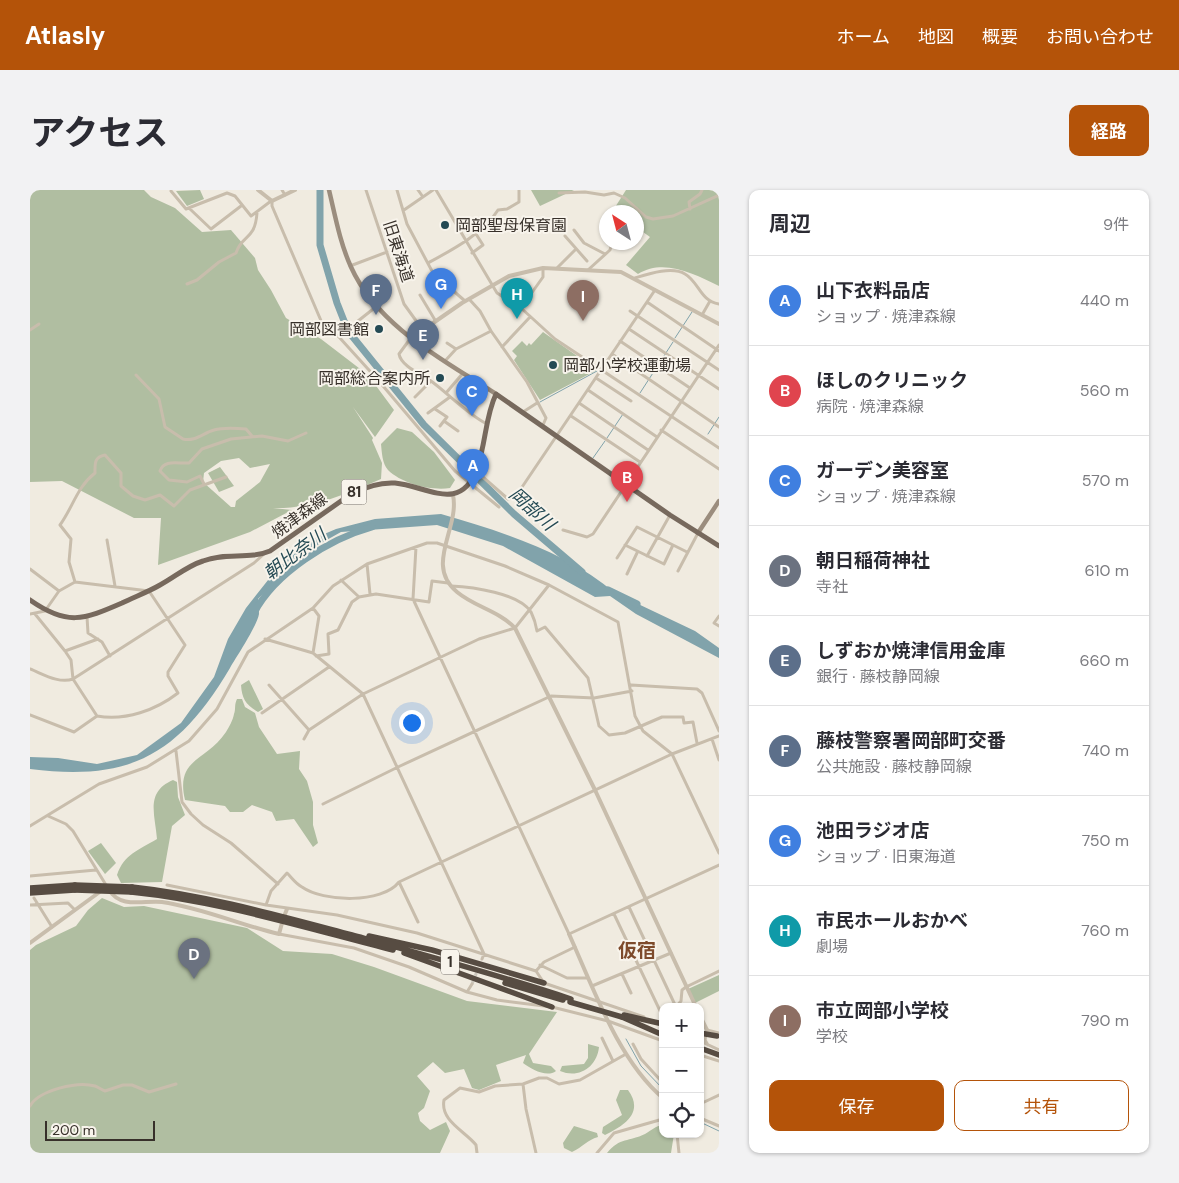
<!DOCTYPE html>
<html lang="ja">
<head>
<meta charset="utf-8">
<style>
	:root { --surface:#fff; --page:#f2f2f3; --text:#2b2b33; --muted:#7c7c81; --line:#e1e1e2; --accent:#b45309 }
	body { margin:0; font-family:"DM Sans","Noto Sans JP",sans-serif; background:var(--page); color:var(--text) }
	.controls { position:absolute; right:15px; bottom:15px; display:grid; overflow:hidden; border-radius:10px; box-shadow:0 1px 4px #0004 }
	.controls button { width:45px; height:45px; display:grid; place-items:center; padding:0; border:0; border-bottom:1px solid var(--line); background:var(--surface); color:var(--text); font:25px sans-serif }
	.compass { position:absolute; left:569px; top:15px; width:45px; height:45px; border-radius:50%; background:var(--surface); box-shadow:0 1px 4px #0004; rotate:324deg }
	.scale { position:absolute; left:15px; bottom:12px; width:110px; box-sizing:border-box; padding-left:5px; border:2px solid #37302a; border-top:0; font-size:14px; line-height:18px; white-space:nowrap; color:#37302a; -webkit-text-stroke:4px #f8f4ec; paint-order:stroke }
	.you { position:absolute; left:381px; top:532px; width:18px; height:18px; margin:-12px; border:4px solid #fff; border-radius:50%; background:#1a73e8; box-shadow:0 0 0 8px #1a73e833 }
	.badge { display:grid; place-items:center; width:32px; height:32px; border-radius:50%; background:var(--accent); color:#fff; font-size:16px; font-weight:700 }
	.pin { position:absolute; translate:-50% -41px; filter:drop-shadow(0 1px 2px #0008) }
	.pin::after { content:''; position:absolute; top:26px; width:18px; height:15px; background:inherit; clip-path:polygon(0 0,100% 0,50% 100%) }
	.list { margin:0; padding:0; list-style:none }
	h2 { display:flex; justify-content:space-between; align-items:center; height:65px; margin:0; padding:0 20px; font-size:21px }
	h2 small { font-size:16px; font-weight:400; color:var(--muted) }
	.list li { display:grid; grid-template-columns:32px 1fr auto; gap:15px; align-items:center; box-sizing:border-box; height:90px; padding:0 20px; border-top:1px solid var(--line) }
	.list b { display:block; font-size:19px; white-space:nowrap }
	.list p { margin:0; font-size:16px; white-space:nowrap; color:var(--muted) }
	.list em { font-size:16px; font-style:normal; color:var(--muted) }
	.actions { display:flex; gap:10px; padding:15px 20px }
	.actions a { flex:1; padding:11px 0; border:1px solid var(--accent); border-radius:10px; text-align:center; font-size:18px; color:var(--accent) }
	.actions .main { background:var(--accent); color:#fff }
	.icon { flex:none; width:28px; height:28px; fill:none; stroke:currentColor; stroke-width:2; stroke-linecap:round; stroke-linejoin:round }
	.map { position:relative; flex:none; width:689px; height:963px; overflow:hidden; border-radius:10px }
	header { display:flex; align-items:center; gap:30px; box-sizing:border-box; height:70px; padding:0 25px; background:var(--accent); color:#fff }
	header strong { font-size:24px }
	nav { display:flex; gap:28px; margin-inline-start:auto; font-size:18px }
	.intro { display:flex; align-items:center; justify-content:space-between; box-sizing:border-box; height:120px; padding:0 30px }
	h1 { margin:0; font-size:35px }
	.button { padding:12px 22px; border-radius:10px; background:var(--accent); color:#fff; font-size:18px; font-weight:700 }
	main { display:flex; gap:30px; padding:0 30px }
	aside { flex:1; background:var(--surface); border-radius:10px; box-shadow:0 1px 4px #0004 }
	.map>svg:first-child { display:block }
	.green { fill:#b0bea1; fill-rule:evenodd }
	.water { fill:#81a3ab }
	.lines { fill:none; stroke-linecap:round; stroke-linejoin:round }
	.stream { stroke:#81a3ab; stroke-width:1 }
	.river { stroke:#81a3ab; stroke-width:7 }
	.minor-tunnel { stroke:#cbc6bc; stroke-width:3; stroke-dasharray:3 1.5; stroke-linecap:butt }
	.minor { stroke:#c8bdac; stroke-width:3 }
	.tertiary { stroke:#c8bdac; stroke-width:4 }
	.secondary { stroke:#9b8d7e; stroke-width:4.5 }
	.primary { stroke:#77695d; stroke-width:5 }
	.motorway { stroke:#574c42; stroke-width:5.5 }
	.motorway-bridge { stroke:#574c42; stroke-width:5.5 }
	.poi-dot { fill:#244a54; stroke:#f8f4ec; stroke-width:2 }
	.labels { text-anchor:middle; stroke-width:4; stroke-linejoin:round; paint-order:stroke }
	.shield { fill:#f8f4ec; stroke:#716b64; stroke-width:1 }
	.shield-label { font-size:15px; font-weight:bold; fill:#37302a }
	.poi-label { font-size:16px; fill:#37302a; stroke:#f8f4ec; text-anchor:start }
	.street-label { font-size:16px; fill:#37302a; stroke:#f8f4ec }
	.water-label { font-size:18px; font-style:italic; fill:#244a54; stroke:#f8f4ec }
	.quarter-label { font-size:19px; font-weight:bold; fill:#7e4b2c; stroke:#f8f4ec }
</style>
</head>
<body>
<header>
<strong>Atlasly</strong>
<nav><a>ホーム</a><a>地図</a><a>概要</a><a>お問い合わせ</a></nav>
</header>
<div class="intro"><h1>アクセス</h1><a class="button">経路</a></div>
<main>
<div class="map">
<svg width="689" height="963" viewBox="0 0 689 963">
	<rect width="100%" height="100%" fill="#f0ebe0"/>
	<path class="green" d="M0,0H114L121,7L145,18L172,42L201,40L225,68L228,80L241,100L256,128L291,149L338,185L364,220L345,247L323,217L343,248L342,250L352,273L351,289C316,304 283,319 243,318L262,320L220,342L128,375L131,328H104L32,291L0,292ZM209,268L220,278L240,274L230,292L206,311L205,317H201L173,292L174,283L191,271Z
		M170,0L174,9L157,16L146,1Z
		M501,0H544L510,16Z
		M596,0H689V96C664,84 634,68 608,84L596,75L620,47L613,42L607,47L606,22H582Z
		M513,142L567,180L510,210L484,170L487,166L482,161L492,151L497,156L499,153L501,155Z
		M367,238L382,242L404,262L425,290L420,298C402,301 372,294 358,280C352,273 352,263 351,254Z
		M190,277L204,296L189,302L178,283Z
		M219,490L233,519L228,522C216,515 212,509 211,495Z
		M207,509H212L215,517L225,523L229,537L247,564L270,561L269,579L277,591L283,612V635L288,653L283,657L264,629L246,631L242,622L222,615L213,622H200L195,616L155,610C145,568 177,571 196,542C199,537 203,530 204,524C206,519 204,515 207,509Z
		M143,590L147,592L148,607L155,625L142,636L132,692L91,693L87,685C94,664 109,660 127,649C125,624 115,602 143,590Z
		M71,653L86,673L75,684L58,661Z
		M72,708L94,717L114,716L217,738L253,761L302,764L344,777L437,811L527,822L499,864L503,873L521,876L526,881C517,888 501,879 493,873L496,865L466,875L471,891L449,900L442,898L434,879L415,883L403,872L387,886L400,901L394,918L388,923L390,931L400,940L416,932L420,941L410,963H0V760L6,755L46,736L58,720Z
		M689,785V801L665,813L658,799Z
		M558,854L569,857C567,877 549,889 530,881L532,876L554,874L558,868Z
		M590,900H598C615,923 593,936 575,945L572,943L573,937L592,925L586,910Z
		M633,935V944H644L641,963H577C590,947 599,952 615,944C622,940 625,936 633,935Z
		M544,936L567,943L568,947C557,950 553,957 542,962L534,958L533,953Z"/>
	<path class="water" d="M411,324C470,341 537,362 585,403L665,441L689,458V468L606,424L580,406L565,407L473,356L407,335L311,342L275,362L252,379L248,388L228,409C228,414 229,420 229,424C227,436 207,466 200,478C149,564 101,592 0,579V567L28,568L67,574L107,565L151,533L184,487L198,449L216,418L246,380L259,368L285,348L306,339L345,329Z"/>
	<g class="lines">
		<path class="stream" d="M645,148L662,122
			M610,203L643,152
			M510,212L567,181
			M678,244L689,227
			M577,248L593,224
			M563,268L575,251
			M596,849L611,876L633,899
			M670,932L689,941"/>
		<path class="river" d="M290,0V55L307,113L318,141L394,235L484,324L552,382
			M578,400L607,414
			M224,423C245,383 299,349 342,337"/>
		<path class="minor-tunnel" d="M442,794L448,779"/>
		<path class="minor" d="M252,0L255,5
			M336,0L374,114L392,139
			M367,0L377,34L403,83L435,111
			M388,0L393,7
			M406,0L467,103L491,118L525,149L689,258
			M141,1L156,19L197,3L205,6L221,26L241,11
			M529,3L555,2L574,5L584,3L595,8L616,27L623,29L643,26L689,5
			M242,11V16L292,133L309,147L348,190L425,281L469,317
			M160,19L181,39L211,16
			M660,19L659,12L670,4L672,0
			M374,20L403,0
			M544,40L554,53L575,64
			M535,46L557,71
			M606,48L608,49
			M442,63L453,55L446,44
			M398,73C422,60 454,43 468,20L477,19L489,12V0
			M320,76L357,62
			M527,78L546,59
			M558,80L580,60L582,52
			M605,88C618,84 642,76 655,84C669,92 670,111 689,114
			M157,94L167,90L189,72L206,63C212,44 225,51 227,23
			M390,105L405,130
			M439,109L450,121L461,141L497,192L516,228L513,235
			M617,112L689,161
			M491,118L513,87V78
			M600,121L689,180
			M672,125L680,111
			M328,131L347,116
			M599,139L689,199
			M0,140L9,134
			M380,149L369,164C371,176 391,184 401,191C420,205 436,223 457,234
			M590,151L660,198
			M417,153L426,159L461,141
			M472,157L500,127
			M582,164L689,237
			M415,171L426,159
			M106,185L129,209L135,237L153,249C165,252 173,243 184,240C194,237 205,238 216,239L222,246
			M566,188L601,211
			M558,200L627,247
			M416,203L433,183
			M385,207L401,191
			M549,213L618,260
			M405,219L417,227L410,236
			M493,222L507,213
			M398,223L420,207
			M541,226L610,272
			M414,231L428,241
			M631,240L689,279
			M446,281L478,309L486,306L625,100
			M174,294L170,286L157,292L139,290L130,281C134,269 148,274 159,273L172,259L201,249L232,246L258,251L276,243
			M533,340L557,347L563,344L689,155
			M77,350L85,396
			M595,355L634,374L643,355
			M386,357L383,409L539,744L689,675
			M617,366L640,325
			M587,368L607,337L657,362
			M337,374L340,404
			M0,379L29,401L45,392L119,401L155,455L138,482V486L148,503C126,520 96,531 67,526
			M648,381L668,343
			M597,384L607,363
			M311,390L329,407L346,404L399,412L402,391L418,393
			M45,392L39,372L41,349L30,335C43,317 47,297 65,283C65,274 64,267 75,265L91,283V296L103,306L115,310L130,305L144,316L160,300L196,287
			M421,396C442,397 489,403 501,422C504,428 506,435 507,441L515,437L558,488L569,536L579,545L595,543L632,527H653L654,533L663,532L667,553
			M283,418L289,426L283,463L333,504L454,764L452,769
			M0,424L15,421L29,401
			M689,426L684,433L689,436
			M57,427L58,443L72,452L80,466
			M235,449L283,463
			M35,461L68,449
			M286,466L299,464L298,444L308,440L322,412L329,407
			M0,479C13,484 29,494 43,489L224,373L234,364
			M239,495L279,540
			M601,495L667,499L672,503L689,541
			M232,523L299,477
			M0,525L44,542L67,526L43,489L41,470L35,461L5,424
			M274,549L279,540L333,504L449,449L485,438L519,395
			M682,549L689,570
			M146,561L152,612L161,624L173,635L201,653L248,694
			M293,614L368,577L521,506L564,508L602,501
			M18,626L36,634L43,641L76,695
			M0,636L69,594L117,577L159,551L187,519L218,462L283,418L303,396L337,374L397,353H407L475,376L519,395L588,432L605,526L613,541L642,564L689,663
			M0,686L66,680
			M369,692L388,732
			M137,695L236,715
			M4,708L22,737
			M0,715L38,713L45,720
			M599,717L646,817
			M584,724L632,825
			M249,744L324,758L379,777L437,802L442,794
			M510,775L537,788H558
			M506,781L514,772L545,757
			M592,784L601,803
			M562,796L641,763
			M437,802L467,810L522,817L578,831L633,851
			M646,817L651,811L652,800L656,797L689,781
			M614,827L514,793L506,781L387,743L307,725L236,715L241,701L257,683C262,688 266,694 272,697C293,712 352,714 369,692L642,564L689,546
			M572,848L583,871
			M670,851L689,860
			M603,854L611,869L633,893
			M678,855L675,850L677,840L689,843
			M670,865L689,871
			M493,894L496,919L506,963
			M670,914L689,905
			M0,916C9,900 48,891 65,896C68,897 72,900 75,901L93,895H102L119,902L146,894
			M670,928L689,936
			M647,944L649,963
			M447,963L446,955C435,941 410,931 414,910L430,898L449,902L465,896L493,894L509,888H517L529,894L550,890L596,864
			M567,963L584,943L633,929"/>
		<path class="tertiary" d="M228,0L242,11L265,0
			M380,149L432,113L479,86L513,78L591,82L689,134
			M423,305C430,338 394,375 427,402C445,417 469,421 485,438L565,600L666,817
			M79,700C91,719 114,710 132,712C173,718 210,735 249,744L252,733
			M255,724L257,719
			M539,744C563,797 588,870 633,908
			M0,753L71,701
			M670,826L677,840"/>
		<path class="secondary" d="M299,0C305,25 310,53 321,77C348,137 414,170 466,204
			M668,343L689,311"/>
		<path class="primary" d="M0,410C37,436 53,430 92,413C104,407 118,402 130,395C145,387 157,376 173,371C195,362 219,370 240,361L321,304C335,297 349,292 365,293C397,296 431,324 447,278C456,254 455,227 466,204L640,325L689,356"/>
		<path class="motorway" d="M102,697C176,705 250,726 322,745C395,765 469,785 541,809
			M0,698L45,695
			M101,702C190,711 276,738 363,760
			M0,703L45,700
			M339,746L402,760L514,793
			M374,763L522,817
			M475,793L533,810
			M594,825L633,834
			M592,827L633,845
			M670,858L689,865"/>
		<path class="motorway-bridge" d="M45,695L102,697
			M45,700L101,702
			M540,812L592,827
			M670,843L687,846"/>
	</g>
	<g class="poi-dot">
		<circle cx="415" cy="35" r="5"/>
		<circle cx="349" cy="139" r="5"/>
		<circle cx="523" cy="175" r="5"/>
		<circle cx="410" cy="188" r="5"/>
	</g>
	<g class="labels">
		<g class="shield">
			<rect x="311.5" y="289.5" width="25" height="25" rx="4"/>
			<rect x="411" y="759.5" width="18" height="25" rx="4"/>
		</g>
		<g class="shield-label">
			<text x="324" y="307">81</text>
			<text x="420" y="777">1</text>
		</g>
		<g class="poi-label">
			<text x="425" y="41">岡部聖母保育園</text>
			<text x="339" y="145" text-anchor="end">岡部図書館</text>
			<text x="533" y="181">岡部小学校運動場</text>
			<text x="400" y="194" text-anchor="end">岡部総合案内所</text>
		</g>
		<g class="street-label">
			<text transform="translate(369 61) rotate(72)" y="6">旧東海道</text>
			<text transform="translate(269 325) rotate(-36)" y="6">焼津森線</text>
		</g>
		<g class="water-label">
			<text transform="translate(502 319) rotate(42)" y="6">岡部川</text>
			<text transform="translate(265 364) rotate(-37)" y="6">朝比奈川</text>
		</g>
		<g class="quarter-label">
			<text x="607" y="767">仮宿</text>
		</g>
	</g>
</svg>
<div class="controls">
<button>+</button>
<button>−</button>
<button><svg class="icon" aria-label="locate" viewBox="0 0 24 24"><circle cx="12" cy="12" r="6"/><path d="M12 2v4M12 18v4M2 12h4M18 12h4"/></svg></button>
</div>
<svg class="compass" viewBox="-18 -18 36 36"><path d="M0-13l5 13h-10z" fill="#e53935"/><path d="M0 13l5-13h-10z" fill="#7c7c81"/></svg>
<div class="scale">200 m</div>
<div class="you"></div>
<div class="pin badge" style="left:443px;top:300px;background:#3f7fe0">A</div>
<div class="pin badge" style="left:597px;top:312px;background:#e0444e">B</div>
<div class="pin badge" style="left:442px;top:226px;background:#3f7fe0">C</div>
<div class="pin badge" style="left:164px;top:789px;background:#6b7280">D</div>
<div class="pin badge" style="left:393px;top:170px;background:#5c6f8a">E</div>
<div class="pin badge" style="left:346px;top:125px;background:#5c6f8a">F</div>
<div class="pin badge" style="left:411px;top:119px;background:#3f7fe0">G</div>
<div class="pin badge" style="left:487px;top:129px;background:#0f9aa8">H</div>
<div class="pin badge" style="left:553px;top:131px;background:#8d6e63">I</div>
</div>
<aside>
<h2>周辺<small>9件</small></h2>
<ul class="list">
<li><span class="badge" style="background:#3f7fe0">A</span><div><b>山下衣料品店</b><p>ショップ · 焼津森線</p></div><em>440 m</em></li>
<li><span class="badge" style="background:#e0444e">B</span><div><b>ほしのクリニック</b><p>病院 · 焼津森線</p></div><em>560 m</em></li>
<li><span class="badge" style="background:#3f7fe0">C</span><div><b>ガーデン美容室</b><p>ショップ · 焼津森線</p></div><em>570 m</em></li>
<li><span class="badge" style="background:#6b7280">D</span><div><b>朝日稲荷神社</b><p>寺社</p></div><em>610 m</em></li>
<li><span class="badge" style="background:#5c6f8a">E</span><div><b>しずおか焼津信用金庫</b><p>銀行 · 藤枝静岡線</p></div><em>660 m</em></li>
<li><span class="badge" style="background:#5c6f8a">F</span><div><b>藤枝警察署岡部町交番</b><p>公共施設 · 藤枝静岡線</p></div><em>740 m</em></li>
<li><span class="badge" style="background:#3f7fe0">G</span><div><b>池田ラジオ店</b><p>ショップ · 旧東海道</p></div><em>750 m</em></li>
<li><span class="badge" style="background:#0f9aa8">H</span><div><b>市民ホールおかべ</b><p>劇場</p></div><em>760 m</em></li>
<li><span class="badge" style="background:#8d6e63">I</span><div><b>市立岡部小学校</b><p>学校</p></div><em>790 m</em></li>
</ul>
<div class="actions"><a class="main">保存</a><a>共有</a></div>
</aside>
</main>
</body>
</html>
